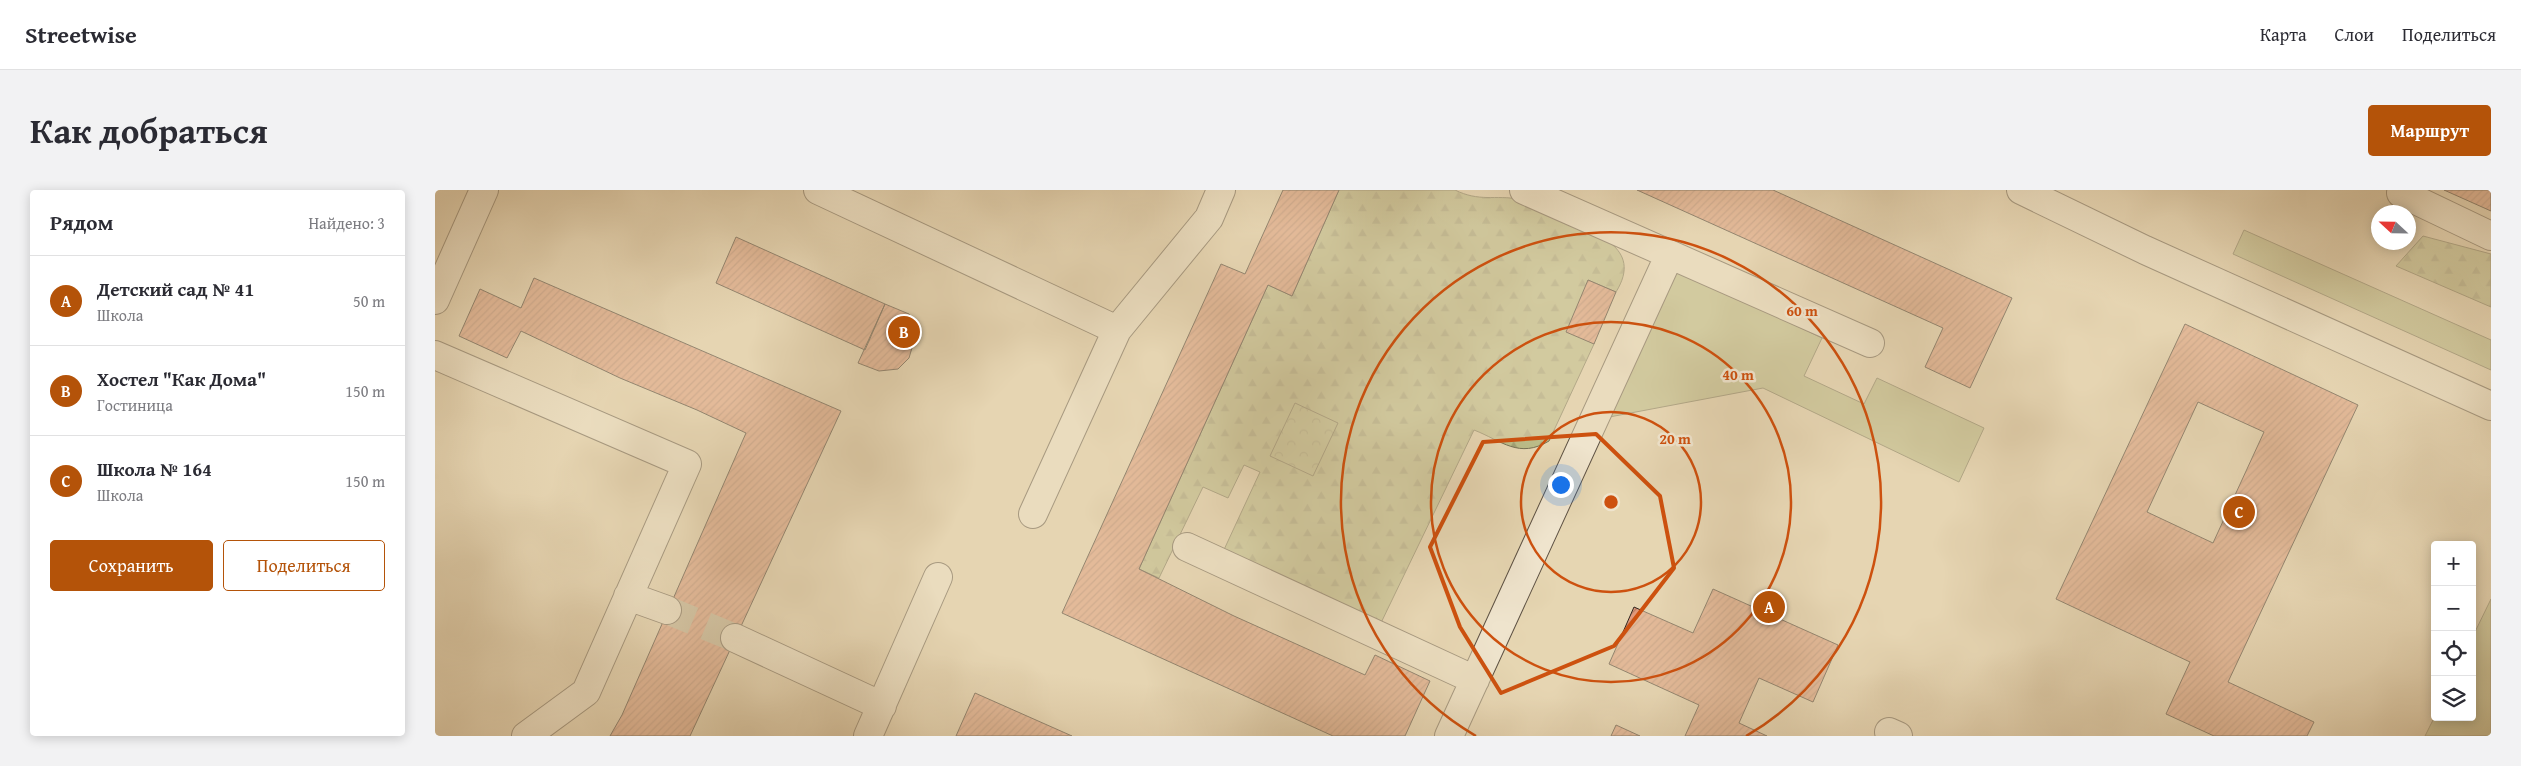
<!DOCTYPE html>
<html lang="ru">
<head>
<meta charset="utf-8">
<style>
	:root { --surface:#fff; --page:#f2f2f3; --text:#2b2b33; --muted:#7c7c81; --line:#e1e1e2; --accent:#b45309 }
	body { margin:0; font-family:"Gentium Book Plus",serif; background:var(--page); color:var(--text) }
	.controls { position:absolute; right:15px; bottom:15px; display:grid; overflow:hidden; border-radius:5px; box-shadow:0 2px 12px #0003 }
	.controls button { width:45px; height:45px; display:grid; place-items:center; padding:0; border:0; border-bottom:1px solid var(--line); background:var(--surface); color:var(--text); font:25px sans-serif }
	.compass { position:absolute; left:1936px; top:15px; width:45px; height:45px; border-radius:50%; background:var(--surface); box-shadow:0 2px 12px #0003; rotate:292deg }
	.you { position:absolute; left:1125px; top:294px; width:18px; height:18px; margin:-12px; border:4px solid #fff; border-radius:50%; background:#1a73e8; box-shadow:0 0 0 8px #1a73e833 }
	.badge { display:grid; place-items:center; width:32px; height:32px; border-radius:50%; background:var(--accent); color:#fff; font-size:16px; font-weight:700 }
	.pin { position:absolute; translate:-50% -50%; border:2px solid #fff; box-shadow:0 1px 5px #0006 }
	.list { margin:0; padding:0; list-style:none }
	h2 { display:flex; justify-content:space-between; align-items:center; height:65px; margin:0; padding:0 20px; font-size:21px }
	h2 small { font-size:16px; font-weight:400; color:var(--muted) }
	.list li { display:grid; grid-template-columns:32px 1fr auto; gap:15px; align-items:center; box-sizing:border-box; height:90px; padding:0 20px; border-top:1px solid var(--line) }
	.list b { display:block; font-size:19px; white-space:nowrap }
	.list p { margin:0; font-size:16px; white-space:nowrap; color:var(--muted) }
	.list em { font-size:16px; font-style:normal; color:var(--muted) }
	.actions { display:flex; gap:10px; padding:15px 20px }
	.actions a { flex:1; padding:11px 0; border:1px solid var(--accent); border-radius:5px; text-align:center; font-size:18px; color:var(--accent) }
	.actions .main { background:var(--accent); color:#fff }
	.icon { flex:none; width:28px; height:28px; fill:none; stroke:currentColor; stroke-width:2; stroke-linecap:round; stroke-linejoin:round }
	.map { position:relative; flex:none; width:2056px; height:546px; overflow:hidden; border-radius:5px }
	header { display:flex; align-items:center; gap:30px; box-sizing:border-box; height:70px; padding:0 25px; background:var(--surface); border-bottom:1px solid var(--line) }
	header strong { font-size:24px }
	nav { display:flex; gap:28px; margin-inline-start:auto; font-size:18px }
	.intro { display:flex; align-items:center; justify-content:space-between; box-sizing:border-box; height:120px; padding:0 30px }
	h1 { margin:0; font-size:35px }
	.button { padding:12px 22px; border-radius:5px; background:var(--accent); color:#fff; font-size:18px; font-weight:700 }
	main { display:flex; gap:30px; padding:0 30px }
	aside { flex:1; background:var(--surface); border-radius:5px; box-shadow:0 2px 12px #0003 }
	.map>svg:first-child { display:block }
	.grass { fill:#bbbc88; stroke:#767154 }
	.forest { fill:url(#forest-firs); stroke:#767154 }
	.park { fill:url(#park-crowns); stroke:#767154 }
	.building { fill:url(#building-hatch); stroke:#31261f; fill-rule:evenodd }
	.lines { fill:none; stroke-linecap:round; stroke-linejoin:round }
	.minor-tunnel { stroke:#c2b395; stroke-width:28; stroke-dasharray:28 14; stroke-linecap:butt }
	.minor-casing { stroke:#5e5244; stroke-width:30 }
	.minor { stroke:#efe4cd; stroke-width:28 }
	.marked { fill:none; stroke:#cd510f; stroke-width:4; stroke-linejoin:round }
	.ring { fill:none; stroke:#cd510f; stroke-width:2.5 }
	.centre { fill:#cd510f; stroke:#efe4cd; stroke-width:2.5 }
	.ring-label { font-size:15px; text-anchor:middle; font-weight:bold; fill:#cd510f; stroke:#efe4cd; stroke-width:5; stroke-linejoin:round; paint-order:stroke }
</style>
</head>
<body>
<header>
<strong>Streetwise</strong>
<nav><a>Карта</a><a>Слои</a><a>Поделиться</a></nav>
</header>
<div class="intro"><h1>Как добраться</h1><a class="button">Маршрут</a></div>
<main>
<aside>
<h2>Рядом<small>Найдено: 3</small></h2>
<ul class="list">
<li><span class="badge">A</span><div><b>Детский сад № 41</b><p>Школа</p></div><em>50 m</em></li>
<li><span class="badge">B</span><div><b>Хостел &quot;Как Дома&quot;</b><p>Гостиница</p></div><em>150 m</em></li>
<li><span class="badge">C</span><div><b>Школа № 164</b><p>Школа</p></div><em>150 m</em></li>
</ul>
<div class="actions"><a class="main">Сохранить</a><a>Поделиться</a></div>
</aside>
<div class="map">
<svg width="2056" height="546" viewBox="0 0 2056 546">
	<defs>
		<pattern id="forest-firs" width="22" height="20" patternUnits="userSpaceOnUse" patternTransform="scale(1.25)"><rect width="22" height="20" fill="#bbbc88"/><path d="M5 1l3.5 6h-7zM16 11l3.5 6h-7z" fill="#a1a175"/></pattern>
		<pattern id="park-crowns" width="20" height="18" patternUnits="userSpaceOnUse" patternTransform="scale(1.25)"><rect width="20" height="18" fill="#bbbc88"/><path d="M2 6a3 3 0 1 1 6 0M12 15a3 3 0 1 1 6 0" fill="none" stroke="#a1a175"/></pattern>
		<pattern id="building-hatch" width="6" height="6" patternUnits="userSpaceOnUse" patternTransform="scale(1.25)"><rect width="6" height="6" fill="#e1997b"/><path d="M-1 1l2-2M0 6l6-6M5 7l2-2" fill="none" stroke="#b77d64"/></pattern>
	</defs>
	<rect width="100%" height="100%" fill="#e6d6b2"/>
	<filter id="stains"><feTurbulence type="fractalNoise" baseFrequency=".004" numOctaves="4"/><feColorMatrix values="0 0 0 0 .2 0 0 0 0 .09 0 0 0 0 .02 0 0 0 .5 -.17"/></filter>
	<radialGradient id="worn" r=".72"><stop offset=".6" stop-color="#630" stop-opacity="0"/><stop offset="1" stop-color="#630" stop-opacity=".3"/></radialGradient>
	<path class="grass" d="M1809,40L2056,150V180L1798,64Z
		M1236,81L1250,83L1387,148L1369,186L1429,214L1442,188L1549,238L1524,292L1328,198L1169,228Z
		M2056,409V546H1990L2000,526L2037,527V448Z"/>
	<path class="forest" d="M904,0H1020C1044,12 1060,5 1084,9C1098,12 1114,22 1126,28C1159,43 1209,57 1181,102L1153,90L1159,154L1114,251C1084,269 1067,251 1039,240L944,437L787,364L825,282L809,275L793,308L768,297L724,388L704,379L833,95L857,106Z
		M1988,46L2056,64V117L1961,76Z"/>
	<path class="park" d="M860,213L903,233L878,286L835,266Z"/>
	<path class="building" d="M848,0H904L857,106L833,95L704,379L799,426L930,485L940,465L995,491L970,546H898L627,423L786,74L810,84Z
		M1202,0H1338L1577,108L1535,198L1490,177L1508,138Z
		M2009,0H2056V21Z
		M301,47L450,114L430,160L281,93Z
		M99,88L406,221L255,546H175L187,525L311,243L262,220L185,188L86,141L72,168L24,146L45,99L86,118Z
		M1153,90L1181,102L1159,154L1131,142Z
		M450,114L474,124L480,135L479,151L474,168L463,179L444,181L423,173Z
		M1750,134L1923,215L1793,492L1879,532L1872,546H1779L1731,524L1755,472L1621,409ZM1763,212L1829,242L1778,353L1712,322Z
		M1278,399L1403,455L1378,512L1324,488L1304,533L1332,546H1250L1264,515L1174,474L1199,417L1258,443Z
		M540,503L637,546H521Z
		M1181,535L1205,546H1176Z"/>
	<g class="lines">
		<path class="minor-tunnel" d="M232,420L300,448"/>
		<defs>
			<path id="minor" d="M383,0L682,140
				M1089,0L1435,153
				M1586,0L1710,60L2056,216
				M1968,0L1966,3L2056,46
				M0,110L49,0
				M0,165L252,274L151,502L91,546
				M598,324L682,140L774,28L786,0
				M752,357L1040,490
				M193,406L232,420
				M300,448L447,516
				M1454,542L1463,546
				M433,546L503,387
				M1014,546L1234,66"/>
		</defs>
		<use href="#minor" class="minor-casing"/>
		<use href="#minor" class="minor"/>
	</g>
	<path d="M0 0H2056V546H0ZM1161,244L1225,306L1239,378L1179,456L1066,503L1025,437L995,357L1048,252Z" fill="#e6d6b2" fill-opacity=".55" fill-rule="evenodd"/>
	<path class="marked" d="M1161,244L1225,306L1239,378L1179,456L1066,503L1025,437L995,357L1048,252Z"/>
	<g class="ring">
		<circle cx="1176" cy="312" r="90"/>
		<circle cx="1176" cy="312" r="180"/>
		<path d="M1041 546A270 270 0 1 1 1311 546"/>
	</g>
	<circle cx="1176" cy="312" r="8" class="centre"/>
	<g class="ring-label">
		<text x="1367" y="126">60 m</text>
		<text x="1303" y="190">40 m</text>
		<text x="1240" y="254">20 m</text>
	</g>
	<rect width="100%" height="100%" filter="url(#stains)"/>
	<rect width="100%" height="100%" fill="url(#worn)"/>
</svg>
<div class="controls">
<button>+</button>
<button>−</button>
<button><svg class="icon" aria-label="locate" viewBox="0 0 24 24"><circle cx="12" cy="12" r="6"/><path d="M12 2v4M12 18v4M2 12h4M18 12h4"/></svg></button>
<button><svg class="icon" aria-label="layers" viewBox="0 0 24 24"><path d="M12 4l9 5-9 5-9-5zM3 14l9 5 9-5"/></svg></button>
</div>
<svg class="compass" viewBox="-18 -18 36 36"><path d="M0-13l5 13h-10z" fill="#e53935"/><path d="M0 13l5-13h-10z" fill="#7c7c81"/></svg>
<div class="you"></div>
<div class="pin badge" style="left:1334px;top:417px">A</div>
<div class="pin badge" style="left:469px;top:142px">B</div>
<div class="pin badge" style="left:1804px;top:322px">C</div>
</div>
</main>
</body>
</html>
